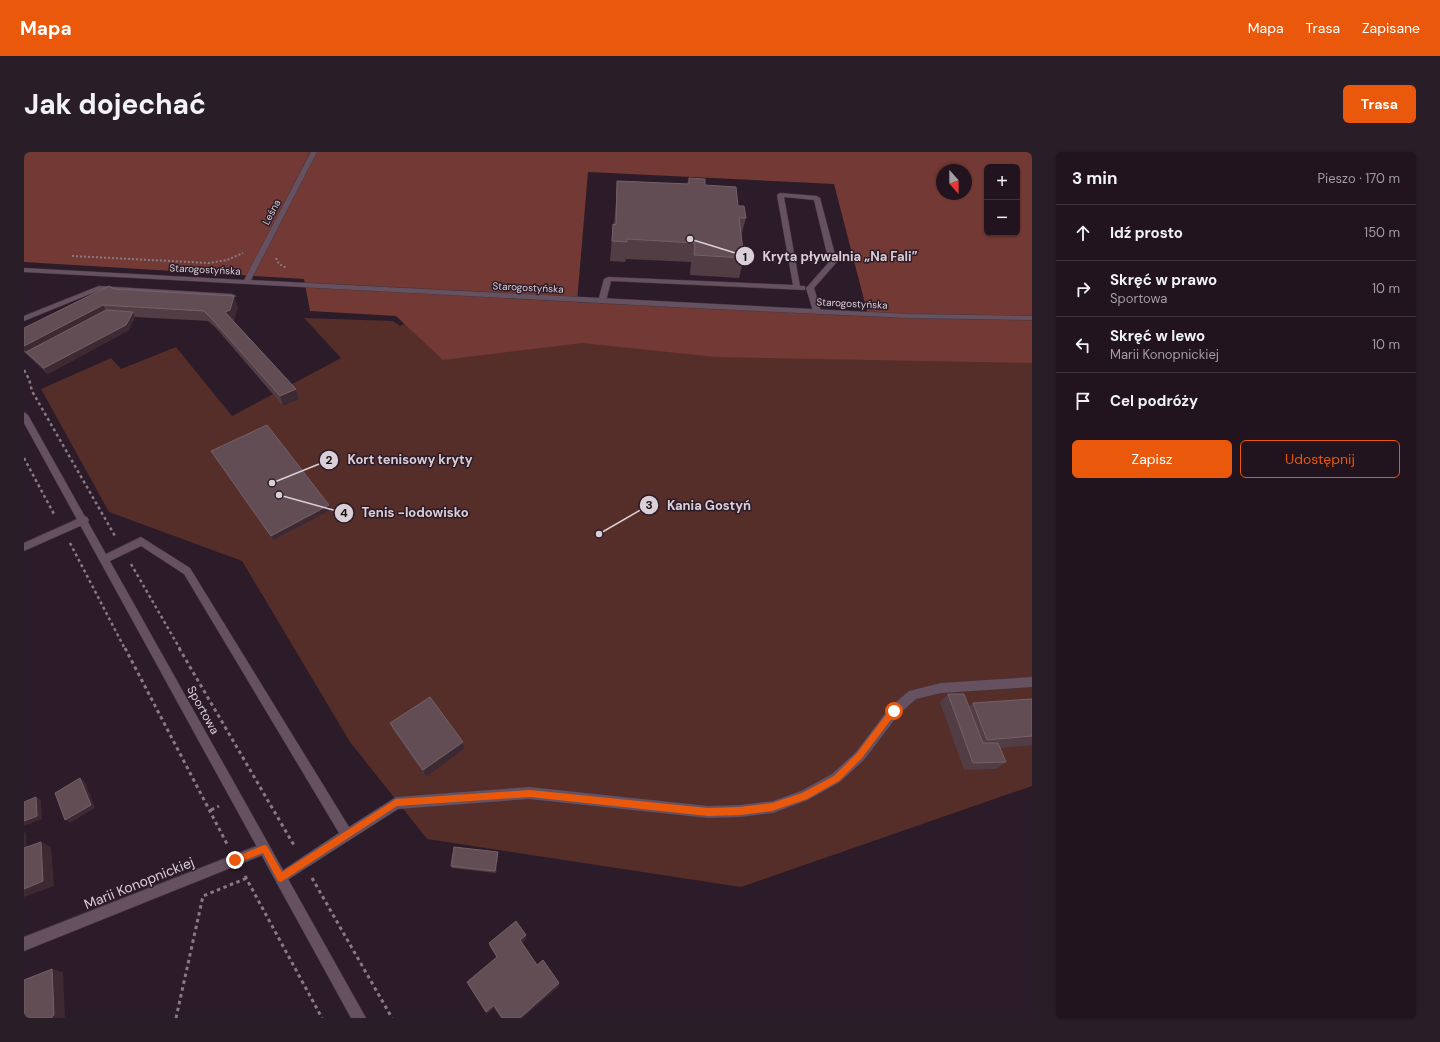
<!DOCTYPE html>
<html lang="pl">
<head>
<meta charset="utf-8">
<style>
	:root { --surface:#21141e; --page:#291d27; --text:#f1f3f6; --muted:#a29ea4; --line:#3e333c; --accent:#ea580c }
	body { margin:0; font-family:"DM Sans",sans-serif; background:var(--page); color:var(--text) }
	.controls { position:absolute; right:12px; top:12px; display:grid; overflow:hidden; border-radius:6px; box-shadow:0 1px 3px #0004 }
	.controls button { width:36px; height:36px; display:grid; place-items:center; padding:0; border:0; border-bottom:1px solid var(--line); background:var(--surface); color:var(--text); font:20px sans-serif }
	.compass { position:absolute; left:912px; top:12px; width:36px; height:36px; border-radius:50%; background:var(--surface); box-shadow:0 1px 3px #0004; rotate:159deg }
	.stop { position:absolute; width:12px; height:12px; margin:-9px; border:3px solid #ea580c; border-radius:50%; background:#fff }
	.stop.end { background:#ea580c; border-color:#fff; box-shadow:0 1px 4px #0008 }
	.list { margin:0; padding:0; list-style:none }
	h2 { display:flex; justify-content:space-between; align-items:center; height:52px; margin:0; padding:0 16px; font-size:17px }
	h2 small { font-size:13px; font-weight:400; color:var(--muted) }
	.list li { display:grid; grid-template-columns:26px 1fr auto; gap:12px; align-items:center; box-sizing:border-box; height:56px; padding:0 16px; border-top:1px solid var(--line) }
	.list b { display:block; font-size:15px; white-space:nowrap }
	.list p { margin:0; font-size:13px; white-space:nowrap; color:var(--muted) }
	.list em { font-size:13px; font-style:normal; color:var(--muted) }
	.actions { display:flex; gap:8px; padding:12px 16px }
	.actions a { flex:1; padding:9px 0; border:1px solid var(--accent); border-radius:6px; text-align:center; font-size:14px; color:var(--accent) }
	.actions .main { background:var(--accent); color:#fff }
	.icon { flex:none; width:22px; height:22px; fill:none; stroke:currentColor; stroke-width:2; stroke-linecap:round; stroke-linejoin:round }
	.map { position:relative; flex:none; width:1008px; height:866px; overflow:hidden; border-radius:6px }
	header { display:flex; align-items:center; gap:24px; box-sizing:border-box; height:56px; padding:0 20px; background:var(--accent); color:#fff }
	header strong { font-size:19px }
	nav { display:flex; gap:22px; margin-inline-start:auto; font-size:14px }
	.intro { display:flex; align-items:center; justify-content:space-between; box-sizing:border-box; height:96px; padding:0 24px }
	h1 { margin:0; font-size:28px }
	.button { padding:10px 18px; border-radius:6px; background:var(--accent); color:#fff; font-size:14px; font-weight:700 }
	main { display:flex; gap:24px; padding:0 24px }
	aside { flex:1; background:var(--surface); border-radius:6px; box-shadow:0 1px 3px #0004 }
	.map>svg:first-child { display:block }
	.green { fill:#552d29 }
	.forest { fill:#733934; fill-rule:evenodd }
	.lines { fill:none; stroke-linecap:round; stroke-linejoin:round }
	.lane-casing { stroke:#443641; stroke-width:1 }
	.street-casing { stroke:#443641; stroke-width:1 }
	.secondary-casing { stroke:#443641; stroke-width:1 }
	.path-far2 { stroke:#887a85; stroke-width:2; stroke-dasharray:2 2; stroke-linecap:butt }
	.path-far1 { stroke:#887a85; stroke-width:2.5; stroke-dasharray:3 3; stroke-linecap:butt }
	.path { stroke:#887a85; stroke-width:3; stroke-dasharray:3.5 3.5; stroke-linecap:butt }
	.lane { fill:#655160; fill-rule:evenodd }
	.street { fill:#655160; fill-rule:evenodd }
	.secondary { fill:#655160; fill-rule:evenodd }
	.wall { fill:#533d44 }
	.shaded-wall { fill:#3d2932 }
	.building { fill:#624d54; stroke:#746168 }
	.route { fill:#ea580c }
	.labels { text-anchor:middle; stroke-width:3; stroke-linejoin:round; paint-order:stroke }
	.far-street-label { font-size:10px; fill:#dacfd7; stroke:#2c1b28 }
	.street-label { font-size:12px; fill:#dacfd7; stroke:#2c1b28 }
	.near-street-label { font-size:14px; fill:#dacfd7; stroke:#2c1b28 }
	.leader { fill:none; stroke:#dacfd7; stroke-width:1.5 }
	.callout-dot { fill:#dacfd7; stroke:#2c1b28; stroke-width:1.5 }
	.mark-label { font-size:12px; text-anchor:middle; font-weight:bold; fill:#111 }
	.callout-label { font-size:13px; text-anchor:middle; font-weight:bold; fill:#dacfd7; stroke:#2c1b28; stroke-width:3; stroke-linejoin:round; paint-order:stroke }
</style>
</head>
<body>
<header>
<strong>Mapa</strong>
<nav><a>Mapa</a><a>Trasa</a><a>Zapisane</a></nav>
</header>
<div class="intro"><h1>Jak dojechać</h1><a class="button">Trasa</a></div>
<main>
<div class="map">
<svg width="1008" height="866" viewBox="0 0 1008 866">
	<rect width="100%" height="100%" fill="#2c1b28"/>
	<path class="green" d="M405,158L1008,191V634L717,735L403,687L326,590L218,409L85,360L17,237L87,206L97,217L152,195L208,264L317,206L280,166L369,169L376,174Z"/>
	<path class="forest" d="M0,0H1008V211L691,205L558,191L419,208L372,164L286,159L280,127L0,110ZM963,15H993V81H963ZM918,18H942V42H918ZM564,20L810,32L844,163L553,150Z"/>
	<g class="lines">
		<defs>
			<path id="lane" d="M756,41L793,44L796,46L813,110L790,136L797,159L796,161H790L789,159L782,136L805,110L790,48L760,45L776,134H781V138L587,129L582,149L578,151L574,149L580,127L584,125L769,133L753,43Z
				M75,134L208,142L212,144L208,146L76,138L0,169V164Z
				M117,385L166,416L325,675L372,645L505,635L684,654L716,653L749,649L777,639L808,622L832,600L866,555L885,539L917,531L1008,525V535L917,541L892,547L874,563L840,608L816,630L784,648L749,661L716,665L684,666L505,647L374,657L257,732L253,730L251,726L253,722L315,681L160,422L117,394L84,410H78L76,407L78,404Z"/>
			<path id="street" d="M60,364L63,365L65,368L63,371L0,399V391Z
				M240,691L244,693L246,697L244,701L0,799V785Z"/>
			<path id="secondary" d="M287,0H293L227,128L885,162L1008,164V168L885,166L649,155L0,120V116L220,128Z
				M0,260L4,263L342,866H327L0,271Z"/>
		</defs>
		<use href="#lane" class="lane-casing"/>
		<use href="#street" class="street-casing"/>
		<use href="#secondary" class="secondary-casing"/>
		<path class="path-far2" d="M48,104L185,111L203,108L219,101
			M252,106L255,112L263,116"/>
		<path class="path-far1" d="M0,218L5,227L8,239L91,384
			M0,306L31,364
			M46,391L101,497
			M107,412L156,497"/>
		<path class="path" d="M101,496L203,692
			M155,496L271,695
			M187,658L195,654
			M221,724L298,866
			M288,726L368,866
			M152,866L179,744L223,726"/>
		<use href="#lane" class="lane"/>
		<use href="#street" class="street"/>
		<use href="#secondary" class="secondary"/>
	</g>
	<path class="wall" d="M665,26L681,33L714,54L722,66L717,84L720,106L715,126L666,123L667,110L602,107L601,110L586,109L589,72H590L592,49L593,29L663,32Z
		M90,137L214,155L209,169L272,237L275,247L259,254L192,176L184,169L111,165L105,178L24,222L0,200V176Z
		M187,299L305,353L307,358L249,388L190,304Z
		M924,542L945,554L949,551L1008,547V593L976,596L982,610L972,617L940,618L916,550Z
		M366,571L440,597L402,625L369,578Z
		M474,700V703L472,721L428,716L427,714Z
		M502,783V787L498,791L513,813L535,831V834L498,866H477L470,856L463,862L443,830L473,805L466,795L465,791Z"/>
	<path class="shaded-wall" d="M210,144L214,155L210,169L205,170L201,160Z
		M79,153L85,164L2,200L5,205L0,197V194Z
		M109,160L111,165L105,178L24,222L20,216Z
		M272,237L275,247L259,254L256,244Z
		M305,353L307,358L249,388L247,384Z
		M439,590L440,597L402,625L399,618Z
		M56,626L61,630L71,656L46,671L41,668Z
		M12,645L17,648L18,667L0,674V669Z
		M0,680L2,681L3,705L0,704Z
		M17,690L27,695L30,734L0,745V737Z
		M474,700V703L472,721L471,719Z
		M502,783V787L496,792V788Z
		M28,817L39,820L41,865L39,866H28Z
		M535,831V834L498,866H496Z
		M470,853V856L463,862L462,860Z"/>
	<path class="building" d="M665,26L681,27V33L712,35L714,54H720L722,66H715L720,106L670,103L671,91L603,87V90L588,89L589,72L592,73L593,29L665,32Z
		M85,134L90,137L210,144L206,158L201,160L272,237L256,244L187,166L180,159L79,153L0,194V176Z
		M82,158L109,160L102,173L20,216L2,200Z
		M243,273L305,353L247,384L187,299Z
		M924,542H940L959,591H974L982,610L949,611Z
		M406,545L439,590L399,618L366,571Z
		M1008,547V584L963,588L949,551Z
		M56,626L67,653L41,668L31,641Z
		M12,645L13,664L0,669V650Z
		M17,690L19,729L0,737V696Z
		M430,695L474,700L471,719L427,714Z
		M492,769L502,783L496,788L513,813L519,808L535,831L496,866H478L470,853L462,860L443,830L473,805L465,791Z
		M28,817L30,863L28,864V866H0V828Z"/>
	<path class="route" d="M870,555L873,559L872,561L838,606L815,629L783,647L748,659L716,663L684,664L506,645L373,654L257,730L254,729L239,701L211,712L207,708L209,706L240,693L243,694L258,720L372,647L506,638L684,656L716,655L748,651L778,641L810,624L833,601L867,556Z"/>
	<g class="labels">
		<g class="far-street-label">
			<text transform="translate(247 60) rotate(-62)" y="4">Leśna</text>
			<text transform="translate(181 117) rotate(3)" y="4">Starogostyńska</text>
			<text transform="translate(504 135) rotate(3)" y="4">Starogostyńska</text>
			<text transform="translate(828 151) rotate(3)" y="4">Starogostyńska</text>
		</g>
		<g class="street-label">
			<text transform="translate(179 558) rotate(61)" y="4">Sportowa</text>
		</g>
		<g class="near-street-label">
			<text transform="translate(115 731) rotate(-22)" y="5">Marii Konopnickiej</text>
		</g>
	</g>
	<path class="leader" d="M666 87L721 104M248 331L305 308M575 382L625 353M255 343L320 361"/>
	<g class="callout-dot">
		<circle cx="666" cy="87" r="4"/>
		<circle cx="248" cy="331" r="4"/>
		<circle cx="575" cy="382" r="4"/>
		<circle cx="255" cy="343" r="4"/>
		<circle cx="721" cy="104" r="10"/>
		<circle cx="305" cy="308" r="10"/>
		<circle cx="625" cy="353" r="10"/>
		<circle cx="320" cy="361" r="10"/>
	</g>
	<g class="mark-label">
		<text x="721" y="109">1</text>
		<text x="305" y="312">2</text>
		<text x="625" y="357">3</text>
		<text x="320" y="365">4</text>
	</g>
	<g class="callout-label">
		<text x="816" y="109">Kryta pływalnia „Na Fali”</text>
		<text x="386" y="312">Kort tenisowy kryty</text>
		<text x="685" y="358">Kania Gostyń</text>
		<text x="391" y="365">Tenis -lodowisko</text>
	</g>
</svg>
<div class="controls">
<button>+</button>
<button>−</button>
</div>
<svg class="compass" viewBox="-18 -18 36 36"><path d="M0-13l5 13h-10z" fill="#e53935"/><path d="M0 13l5-13h-10z" fill="#a29ea4"/></svg>
<div class="stop" style="left:870px;top:559px"></div>
<div class="stop end" style="left:211px;top:708px"></div>
</div>
<aside>
<h2>3 min<small>Pieszo · 170 m</small></h2>
<ul class="list">
<li><svg class="icon" aria-label="ahead" viewBox="0 0 24 24"><path d="M12 20V5M6 11l6-6 6 6"/></svg><div><b>Idź prosto</b></div><em>150 m</em></li>
<li><svg class="icon" aria-label="right" viewBox="0 0 24 24"><path d="M7 20v-9h11M14 6l5 5-5 5"/></svg><div><b>Skręć w prawo</b><p>Sportowa</p></div><em>10 m</em></li>
<li><svg class="icon" aria-label="left" viewBox="0 0 24 24"><path d="M17 20v-9H6M10 6l-5 5 5 5"/></svg><div><b>Skręć w lewo</b><p>Marii Konopnickiej</p></div><em>10 m</em></li>
<li><svg class="icon" aria-label="arrive" viewBox="0 0 24 24"><path d="M6 21V4h12l-3 4 3 4H6"/></svg><div><b>Cel podróży</b></div></li>
</ul>
<div class="actions"><a class="main">Zapisz</a><a>Udostępnij</a></div>
</aside>
</main>
</body>
</html>
